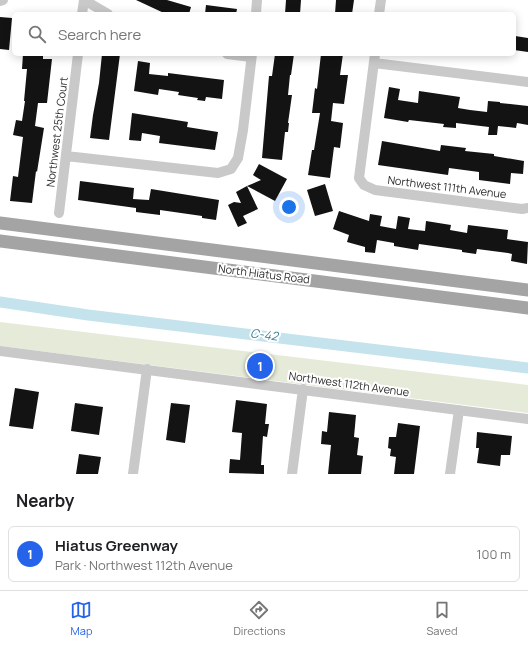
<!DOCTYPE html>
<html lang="en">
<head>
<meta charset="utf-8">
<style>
	:root { --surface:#fff; --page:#f6f6f6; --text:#202124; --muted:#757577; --line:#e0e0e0; --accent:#2563eb }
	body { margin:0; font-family:Manrope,sans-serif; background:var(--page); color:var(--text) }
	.you { position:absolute; left:289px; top:207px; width:14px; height:14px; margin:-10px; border:3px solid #fff; border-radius:50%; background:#1a73e8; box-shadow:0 0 0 6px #1a73e833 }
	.badge { display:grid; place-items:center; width:26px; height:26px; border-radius:50%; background:var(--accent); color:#fff; font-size:13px; font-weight:700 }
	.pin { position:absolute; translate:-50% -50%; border:2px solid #fff; box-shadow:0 1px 4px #0006 }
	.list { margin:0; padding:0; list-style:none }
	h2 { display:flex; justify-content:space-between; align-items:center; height:52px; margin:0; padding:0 16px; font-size:17px }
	h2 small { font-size:13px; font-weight:400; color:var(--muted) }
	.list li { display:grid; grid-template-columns:26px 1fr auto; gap:12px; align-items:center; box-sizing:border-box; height:56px; margin:0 8px 8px; padding:0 8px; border:1px solid var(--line); border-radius:6px }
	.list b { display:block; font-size:15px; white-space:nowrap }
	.list p { margin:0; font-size:13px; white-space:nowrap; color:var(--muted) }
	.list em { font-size:13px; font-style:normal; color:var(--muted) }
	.icon { flex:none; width:22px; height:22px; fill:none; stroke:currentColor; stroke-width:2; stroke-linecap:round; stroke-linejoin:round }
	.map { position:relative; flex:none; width:528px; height:474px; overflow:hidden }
	.search { position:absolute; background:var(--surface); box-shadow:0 2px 10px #0003; left:12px; right:12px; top:12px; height:44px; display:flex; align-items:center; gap:10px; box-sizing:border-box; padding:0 14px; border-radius:6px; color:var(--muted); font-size:15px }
	.sheet { height:116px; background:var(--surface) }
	nav { display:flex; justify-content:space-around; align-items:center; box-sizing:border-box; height:56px; border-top:1px solid var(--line); background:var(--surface); font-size:11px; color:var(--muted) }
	nav a { display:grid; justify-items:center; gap:2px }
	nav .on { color:var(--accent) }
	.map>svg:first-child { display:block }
	.green { fill:#e6ebd9 }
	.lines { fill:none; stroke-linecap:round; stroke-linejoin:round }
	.canal { stroke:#c4e3ec; stroke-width:11 }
	.building { fill:#131313 }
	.minor { stroke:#c9c9c9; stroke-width:10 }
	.major { stroke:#a4a4a4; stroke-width:13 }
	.labels { text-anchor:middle; stroke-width:4; stroke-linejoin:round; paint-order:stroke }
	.street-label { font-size:11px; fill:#2c2c2c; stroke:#fff }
	.water-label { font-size:12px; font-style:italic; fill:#387e91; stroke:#fff }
</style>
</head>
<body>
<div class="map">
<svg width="528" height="474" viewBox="0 0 528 474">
	<rect width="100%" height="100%" fill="#fff"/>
	<path class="green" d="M0,322L528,385V413L0,346Z"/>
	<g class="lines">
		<path class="canal" d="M0,302L88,315L528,368"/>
	</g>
	<path class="building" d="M136,0H167L191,7L189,14H166Z
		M286,0H301L300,14H285Z
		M336,0H354L352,14H335Z
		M206,5L237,9L236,14H205Z
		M0,17L12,18L9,50L0,49Z
		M515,36L528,38V52L514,50Z
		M23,54H43V59H52L47,103H38L35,126L44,128L37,172L36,171L32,203L10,201L13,176L18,177L23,137L13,135L16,120L22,121L25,101H24L27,69H22Z
		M102,54H120L109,140L90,138L93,115L99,83Z
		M275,54H294L291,75H290L288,95H292L288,123H289L288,132H285L282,160L262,158L269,76H272Z
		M321,54H343L340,75H348L344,104L333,103L331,121L343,123L340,148L334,147L330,178L308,175L312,150H314L320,113H312L315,88L317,89Z
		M138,61L150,63L149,74L168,76V73L224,80L222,99L206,97L205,101L197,100L198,98L178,95L179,92L159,89L158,95L134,91Z
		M389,87L400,89L398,100L418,103L419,91L460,97L458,108L470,110L487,112L488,101L500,102V103L528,106V125L517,123L516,128L498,126L497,135H488L489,127L456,123V128L443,127L444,124L409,120L408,122L384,118Z
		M132,113L188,122L187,127L218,132L215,150L159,143L160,136L142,133L141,141L129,140Z
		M382,141L440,151L441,145L466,148L465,151L494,154V156L524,161L523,174L511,173L510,184L479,180V172L449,168L448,175L378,165Z
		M259,164L287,179L275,201L247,186L261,180L253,175Z
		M80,181L134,188L133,199L149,200L151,189L219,200L216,220L202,218V216L160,210V215L136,212V208L78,200Z
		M325,184L333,211L315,216L307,190Z
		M247,186L258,209L243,216L247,223L238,227L228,205L234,202L241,203L236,192Z
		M339,211L369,221L370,214L382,216L380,226L396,229L398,216L410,218L408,229L425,231L426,221L451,225L450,230L467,233L468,225L508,230L507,239L528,242L527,264L511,261L512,254L508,253L477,249L476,254L462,252V250L419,244L418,250L394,246V243L377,240L375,253L365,252V247L347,242L349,235L333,229Z
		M15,388L39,392L33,429L9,426Z
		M236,400L267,404L265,424H269L267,437L263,436L261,465H264V474L229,473L230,459L240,460L242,433L232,432Z
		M75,403L103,407L99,435L71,431Z
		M171,403L190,405L185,443L166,440Z
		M329,412L356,415L354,437L359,438L357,455L363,456L361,474H328L331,445L321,444L322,431L327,432Z
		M398,423L420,426L414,474H394L396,457L390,456L391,449L388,448L389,437H396Z
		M477,432L512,436L510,455H501L500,466L477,463L479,448H476Z
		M79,454L101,457L98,474H76Z"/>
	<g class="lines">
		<path class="minor" d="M84,0L108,14
			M0,1L3,0
			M82,14L84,0
			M256,14L257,0
			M379,14L381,0
			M227,54L251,57
			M375,54L359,178L364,185L375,190L522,209L528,208
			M374,63L528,82
			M66,156L218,173L231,169L238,158L243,130L252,54
			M59,213L78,54
			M0,351L528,419
			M133,474L147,369
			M292,474L303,389
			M450,474L459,410"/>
		<path class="major" d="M0,223L528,290
			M0,241L528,308"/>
	</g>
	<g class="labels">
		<g class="street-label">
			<text transform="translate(57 132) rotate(-83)" y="4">Northwest 25th Court</text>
			<text transform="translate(447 187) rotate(7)" y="4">Northwest 111th Avenue</text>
			<text transform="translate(264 274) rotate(7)" y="4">North Hiatus Road</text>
			<text transform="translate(349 384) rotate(8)" y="4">Northwest 112th Avenue</text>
		</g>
		<g class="water-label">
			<text transform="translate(264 335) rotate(7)" y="4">C-42</text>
		</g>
	</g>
</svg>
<div class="you"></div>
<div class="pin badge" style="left:260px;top:366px">1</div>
<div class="search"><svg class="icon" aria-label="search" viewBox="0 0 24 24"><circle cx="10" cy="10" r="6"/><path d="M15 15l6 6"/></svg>Search here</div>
</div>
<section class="sheet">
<h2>Nearby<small></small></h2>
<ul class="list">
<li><span class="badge">1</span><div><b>Hiatus Greenway</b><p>Park · Northwest 112th Avenue</p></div><em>100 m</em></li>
</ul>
</section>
<nav>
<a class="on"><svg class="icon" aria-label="map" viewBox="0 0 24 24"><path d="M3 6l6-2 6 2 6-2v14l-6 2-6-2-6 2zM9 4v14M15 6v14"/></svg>Map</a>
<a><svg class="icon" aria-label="directions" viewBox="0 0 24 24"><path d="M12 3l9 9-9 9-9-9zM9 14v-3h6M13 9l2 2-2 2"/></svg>Directions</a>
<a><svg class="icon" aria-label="saved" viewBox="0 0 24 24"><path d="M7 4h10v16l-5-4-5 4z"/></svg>Saved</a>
</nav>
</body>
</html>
